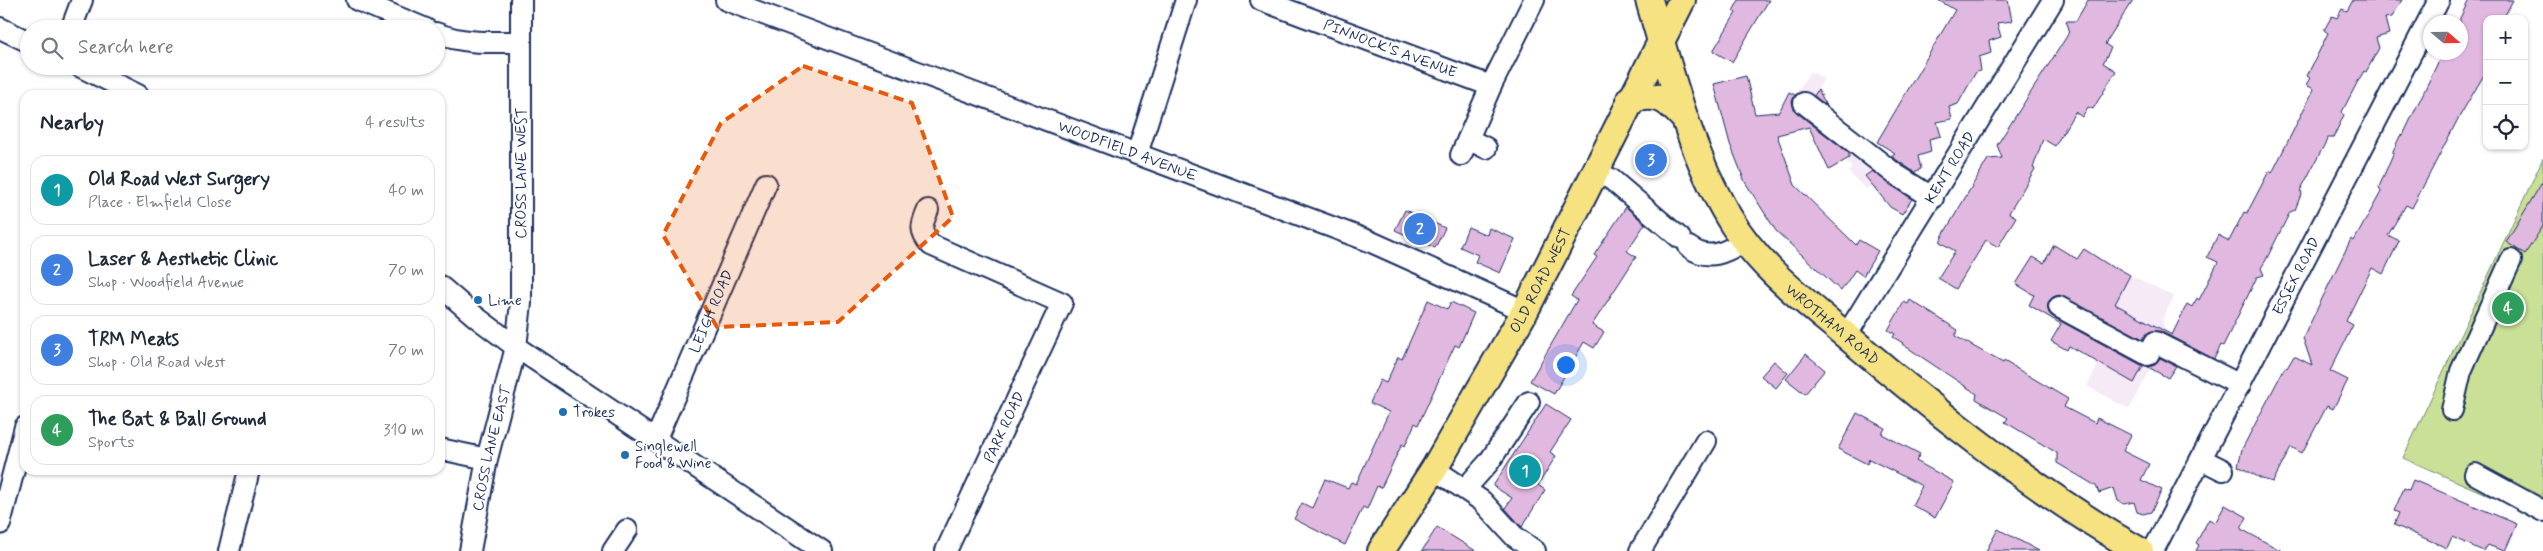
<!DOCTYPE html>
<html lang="en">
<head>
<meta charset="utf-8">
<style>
	:root { --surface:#fff; --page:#f6f6f7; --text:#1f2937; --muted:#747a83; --line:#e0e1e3; --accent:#db2777 }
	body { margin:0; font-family:Mynerve,sans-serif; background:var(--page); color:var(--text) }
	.controls { position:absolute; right:15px; top:15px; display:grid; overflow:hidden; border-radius:10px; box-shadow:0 1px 4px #0004 }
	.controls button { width:45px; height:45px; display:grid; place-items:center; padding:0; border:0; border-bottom:1px solid var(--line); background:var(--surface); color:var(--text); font:25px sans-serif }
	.compass { position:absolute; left:2423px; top:15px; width:45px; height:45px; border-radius:50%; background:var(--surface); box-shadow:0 1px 4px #0004; rotate:110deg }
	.you { position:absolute; left:1565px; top:364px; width:18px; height:18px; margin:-12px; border:4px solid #fff; border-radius:50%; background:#1a73e8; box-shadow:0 0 0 8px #1a73e833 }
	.badge { display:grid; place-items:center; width:32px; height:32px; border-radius:50%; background:var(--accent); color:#fff; font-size:16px; font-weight:700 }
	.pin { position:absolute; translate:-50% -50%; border:2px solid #fff; box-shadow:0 1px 5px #0006 }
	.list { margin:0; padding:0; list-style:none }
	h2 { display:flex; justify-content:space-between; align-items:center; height:65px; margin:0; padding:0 20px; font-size:21px }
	h2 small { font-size:16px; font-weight:400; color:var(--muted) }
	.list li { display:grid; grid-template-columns:32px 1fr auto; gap:15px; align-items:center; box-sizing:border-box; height:70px; margin:0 10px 10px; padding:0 10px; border:1px solid var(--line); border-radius:15px }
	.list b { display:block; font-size:19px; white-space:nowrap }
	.list p { margin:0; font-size:16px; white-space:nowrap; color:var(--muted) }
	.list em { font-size:16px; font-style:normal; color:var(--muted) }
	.icon { flex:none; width:28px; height:28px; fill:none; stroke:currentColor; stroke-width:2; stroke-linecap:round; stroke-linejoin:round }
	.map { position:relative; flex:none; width:2543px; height:551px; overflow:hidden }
	.search { position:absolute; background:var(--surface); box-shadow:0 1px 4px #0004; left:20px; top:20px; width:425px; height:55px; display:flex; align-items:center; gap:12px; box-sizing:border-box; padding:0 18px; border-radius:28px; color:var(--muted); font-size:19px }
	.panel { position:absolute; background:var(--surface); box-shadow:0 1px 4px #0004; left:20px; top:90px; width:425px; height:385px; border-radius:15px }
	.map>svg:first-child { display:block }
	.built { fill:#f6eaf6 }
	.green { fill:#c9e096; stroke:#72887a }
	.building { fill:#e0b8e0; stroke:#1b2f5e }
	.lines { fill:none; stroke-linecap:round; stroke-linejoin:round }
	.minor-casing { stroke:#1b2f5e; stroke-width:24 }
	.major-casing { stroke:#1b2f5e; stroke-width:30 }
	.minor { stroke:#fff; stroke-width:20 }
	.major { stroke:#f7e281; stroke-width:26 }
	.marked { fill:#e8590c; fill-opacity:0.2; stroke:#e8590c; stroke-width:4; stroke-dasharray:10 6; stroke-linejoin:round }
	.poi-dot { fill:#1f6fb2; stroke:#fff; stroke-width:2 }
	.labels { text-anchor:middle; stroke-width:4; stroke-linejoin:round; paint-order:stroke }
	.street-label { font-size:15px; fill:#1b2f5e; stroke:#fff }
	.poi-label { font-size:15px; fill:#1b2f5e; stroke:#fff; text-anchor:start }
</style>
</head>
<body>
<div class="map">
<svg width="2543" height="551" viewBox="0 0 2543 551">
	<rect width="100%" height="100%" fill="#fff"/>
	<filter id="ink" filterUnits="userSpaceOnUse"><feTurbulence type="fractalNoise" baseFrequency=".02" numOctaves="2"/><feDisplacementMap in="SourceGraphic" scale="10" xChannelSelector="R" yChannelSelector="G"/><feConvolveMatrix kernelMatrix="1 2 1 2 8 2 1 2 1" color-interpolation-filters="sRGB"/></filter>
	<g filter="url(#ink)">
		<path class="built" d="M1810,71L1824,79L1810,103L1921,184L1912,199L1878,192L1872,185L1866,189L1848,172L1852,169L1846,160L1851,157L1846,147L1843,148L1838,137L1821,124L1813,126L1811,116L1805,117L1801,107V98L1795,95Z
			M2084,249L2130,275L2174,296L2162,320L2166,333L2194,347L2192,351H2159L2129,409L2087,386L2106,349L2029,305L2034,296L2029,294L2047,265L2077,259Z"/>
		<path class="green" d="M2543,158V519L2403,458Z"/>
		<path class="building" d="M1739,0H1769L1732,62L1713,51L1736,13L1733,11Z
			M1938,0H2008L2012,21L1997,23L2001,37L1989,41L1991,53L1979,57L1981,71L1976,72L1958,104L1949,107L1952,119L1937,122L1941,136L1929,139L1931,152L1918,156L1921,169L1914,172L1891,156L1895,153L1877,142L1955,10Z
			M2088,0H2133L2105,44L2111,48L2103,63L2116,71L2093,109L2088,107L2082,117L2075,112L2055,146L2043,139L2033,168L2035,169L2009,213L2016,217L1998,247L1986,240L1956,289L1938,278L1955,251L1940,242L1943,235L1988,159L2002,158L1997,145L2067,36L2069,29L2066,21H2076Z
			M2353,0H2402L2392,17L2385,18L2389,34L2376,38L2379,48L2366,72L2364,71L2357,83L2342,112L2344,115L2333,138H2328L2300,191L2302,192L2295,210L2290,212L2266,260L2261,268L2264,275L2257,277L2223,346L2221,345L2214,359L2160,331L2149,332L2143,339L2059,295L2053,297L2048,302L2049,313L2053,317L2143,366L2134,383L2069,346L2067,350L2051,341L2061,324L2029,305L2034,295L2016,284L2033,257L2044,263L2054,245L2077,259L2084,249L2115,269L2116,267L2130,275L2115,304L2172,335L2187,304L2192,307L2197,298L2199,300L2218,262L2207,257L2218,235L2229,241L2244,212L2247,213L2269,171L2272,173L2314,89L2306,85L2310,78L2307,76L2328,33L2324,30L2332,16L2337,18L2342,9L2347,11Z
			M2469,0H2513L2503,19H2487V70L2458,119L2412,208L2406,205L2388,235L2399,241L2383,274L2372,268L2346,321L2353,325L2330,371L2348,380L2333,409L2327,406L2302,453L2291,447L2273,482L2262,479L2238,466L2242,449L2285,367L2287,368L2294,356L2312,365L2303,338L2351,239L2354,241L2381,192L2379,187L2393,154V151L2400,136L2403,135L2443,52H2460V18Z
			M1746,76L1755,114L1779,112L1789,92L1795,95L1792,102L1796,112L1849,153V158L1829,170L1809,127L1777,135L1795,185L1856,245L1859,240L1878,251L1863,276L1855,270L1841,291L1776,231L1745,182L1730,144L1714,84Z
			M1818,89L1826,105L1814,96Z
			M1872,171L1912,199L1902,214L1890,207L1865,176Z
			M2543,181V226L2525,254L2506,242Z
			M1626,207L1645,224L1627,251L1636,257L1592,325L1604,332L1594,348L1584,342L1554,394L1530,381L1577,300L1571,296L1597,257L1594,255Z
			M1405,210L1445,228L1435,248L1395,230Z
			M1468,227L1487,235L1489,228L1515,239L1500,273L1475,262L1478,255L1460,247Z
			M1428,300L1447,309L1451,302L1474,313L1459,347L1455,345L1418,425L1415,423L1405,446L1402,444L1381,488L1377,486L1367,509L1363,507L1345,545L1294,519L1302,503L1312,508L1325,479L1348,488L1351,482L1356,484L1389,412L1370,403L1380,380L1386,383L1398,357L1402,359Z
			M1910,300L1958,330L1955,336L2003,363L2004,361L2068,399L2064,407L2095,423L2097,418L2131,435L2123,451L2149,464L2141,480L2162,490L2151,512L2143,514L2137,512L2134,502L2124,504L2118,501L2114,488L2099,493L2096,486L2057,463V453L2010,425L2005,422L2008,418L1976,399L1977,394L1902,344L1903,343L1893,337L1895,334L1888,330L1904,302L1908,304Z
			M1806,354L1825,370L1805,394L1786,379Z
			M2160,358L2176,366L2168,378L2148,367L2155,365Z
			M1774,361L1788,373L1776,388L1761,376Z
			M1546,404L1571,420L1550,452L1556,456L1538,485L1545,490L1522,527L1505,508L1512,498L1493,486Z
			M1857,413L1885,428L1882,434L1920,454L1916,461L1954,482L1935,518L1912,505L1922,486L1869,459L1867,464L1838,449Z
			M2413,480L2517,524L2505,551L2487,545L2483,551L2452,537L2447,548L2394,525L2399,513L2394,511L2404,488L2409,490Z
			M2225,505L2247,517L2241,529L2282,551H2196L2199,545L2196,543L2209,519L2215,523Z
			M1437,527L1476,551H1422Z
			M1998,529L2039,551H1986Z"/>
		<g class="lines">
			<defs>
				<g id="minor">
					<path d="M357,0L426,29"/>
					<path id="s1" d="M726,0L1369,241L1525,311"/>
					<path id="s2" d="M1261,0L1491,86"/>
					<path d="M0,28L29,42"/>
					<path d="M71,29L82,0"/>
					<path d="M436,33C463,44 492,42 521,42"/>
					<path d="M79,66L138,95"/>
					<path d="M1804,103L1895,174L1933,198"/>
					<path d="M1468,139L1486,148"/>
					<path d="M1137,154L1186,0"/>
					<path d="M1461,155L1491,86L1534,0"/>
					<path d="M1595,172L1611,179L1680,238"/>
					<path d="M928,210C921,226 919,232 931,245L1062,303L946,551"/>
					<path d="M1689,247C1709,262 1726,252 1745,241"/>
					<path d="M440,286L476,317L516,347L822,551"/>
					<path d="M2059,307L2148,355L2155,342L2240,385"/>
					<path id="s3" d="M1846,336L2053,0"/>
					<path d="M2452,410L2461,371L2511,260"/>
					<path id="s4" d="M656,439L766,184"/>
					<path d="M440,449L487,459"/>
					<path d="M2201,459L2223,470"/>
					<path d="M1434,469L1482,501L1514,536L1535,551"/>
					<path d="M2475,474L2543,511"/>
					<path d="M1465,489L1489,462L1529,402"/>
					<path d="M0,524L25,427"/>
					<path d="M229,551L249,470"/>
					<path id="s5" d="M470,551L487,459L516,347L521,303V0"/>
					<path d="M613,551L627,530"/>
					<path d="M1640,551L1706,441"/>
					<path id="s6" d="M2153,551L2439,0"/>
				</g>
				<g id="major">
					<path id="s7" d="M1649,0C1670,71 1690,152 1728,216C1757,266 1805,301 1849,338C1940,415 2036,492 2140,551"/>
					<path d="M1630,99C1660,93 1665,98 1685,119"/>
					<path id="s8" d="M1381,551L1434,469L1525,311L1682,0"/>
				</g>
			</defs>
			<use href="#minor" class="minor-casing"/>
			<use href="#major" class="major-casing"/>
			<use href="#minor" class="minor"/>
			<use href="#major" class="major"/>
		</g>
	</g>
	<path class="marked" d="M803,66L912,103L953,217L838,322L717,327L663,235L721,123Z"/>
	<g class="poi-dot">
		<circle cx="478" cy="300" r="5"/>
		<circle cx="563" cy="412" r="5"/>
		<circle cx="625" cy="455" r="5"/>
	</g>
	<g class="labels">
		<g class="street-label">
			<text dy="5" stroke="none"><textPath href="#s2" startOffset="138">PINNOCK'S AVENUE</textPath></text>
			<text dy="5" stroke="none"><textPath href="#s1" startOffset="429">WOODFIELD AVENUE</textPath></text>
			<text dy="5" stroke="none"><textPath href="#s3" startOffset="198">KENT ROAD</textPath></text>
			<text transform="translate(521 173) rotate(-90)" y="5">CROSS LANE WEST</text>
			<text dy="5" stroke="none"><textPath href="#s6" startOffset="310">ESSEX ROAD</textPath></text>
			<text dy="5" stroke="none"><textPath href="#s8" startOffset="314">OLD ROAD WEST</textPath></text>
			<text dy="5" stroke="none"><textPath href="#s4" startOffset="139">LEIGH ROAD</textPath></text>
			<text dy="5" stroke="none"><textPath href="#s7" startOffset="382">WROTHAM ROAD</textPath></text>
			<text transform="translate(1004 427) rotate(-65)" y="5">PARK ROAD</text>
			<text dy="5" stroke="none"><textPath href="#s5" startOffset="105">CROSS LANE EAST</textPath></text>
		</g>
		<g class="poi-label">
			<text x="488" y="305">Lime</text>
			<text x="573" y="417">Trokes</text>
			<text x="635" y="451">Singlewell<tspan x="635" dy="17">Food &amp; Wine</tspan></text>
		</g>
	</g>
</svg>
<div class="controls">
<button>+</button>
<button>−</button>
<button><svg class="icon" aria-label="locate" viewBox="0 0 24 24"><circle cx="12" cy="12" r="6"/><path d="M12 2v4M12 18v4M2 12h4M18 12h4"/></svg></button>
</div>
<svg class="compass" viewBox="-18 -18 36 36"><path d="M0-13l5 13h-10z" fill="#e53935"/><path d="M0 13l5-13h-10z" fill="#747a83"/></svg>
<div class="you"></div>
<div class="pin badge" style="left:1525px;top:471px;background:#0f9aa8">1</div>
<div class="pin badge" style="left:1420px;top:229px;background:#3f7fe0">2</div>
<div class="pin badge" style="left:1651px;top:160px;background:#3f7fe0">3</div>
<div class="pin badge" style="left:2508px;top:308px;background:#2e9e5b">4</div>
<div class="search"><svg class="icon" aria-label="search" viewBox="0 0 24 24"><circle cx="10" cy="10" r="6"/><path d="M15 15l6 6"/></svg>Search here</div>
<section class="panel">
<h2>Nearby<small>4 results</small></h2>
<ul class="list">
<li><span class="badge" style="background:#0f9aa8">1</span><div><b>Old Road West Surgery</b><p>Place · Elmfield Close</p></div><em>40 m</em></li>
<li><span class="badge" style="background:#3f7fe0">2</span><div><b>Laser &amp; Aesthetic Clinic</b><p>Shop · Woodfield Avenue</p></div><em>70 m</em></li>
<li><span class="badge" style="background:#3f7fe0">3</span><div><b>TRM Meats</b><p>Shop · Old Road West</p></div><em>70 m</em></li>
<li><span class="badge" style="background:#2e9e5b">4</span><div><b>The Bat &amp; Ball Ground</b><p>Sports</p></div><em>310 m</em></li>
</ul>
</section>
</div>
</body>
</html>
